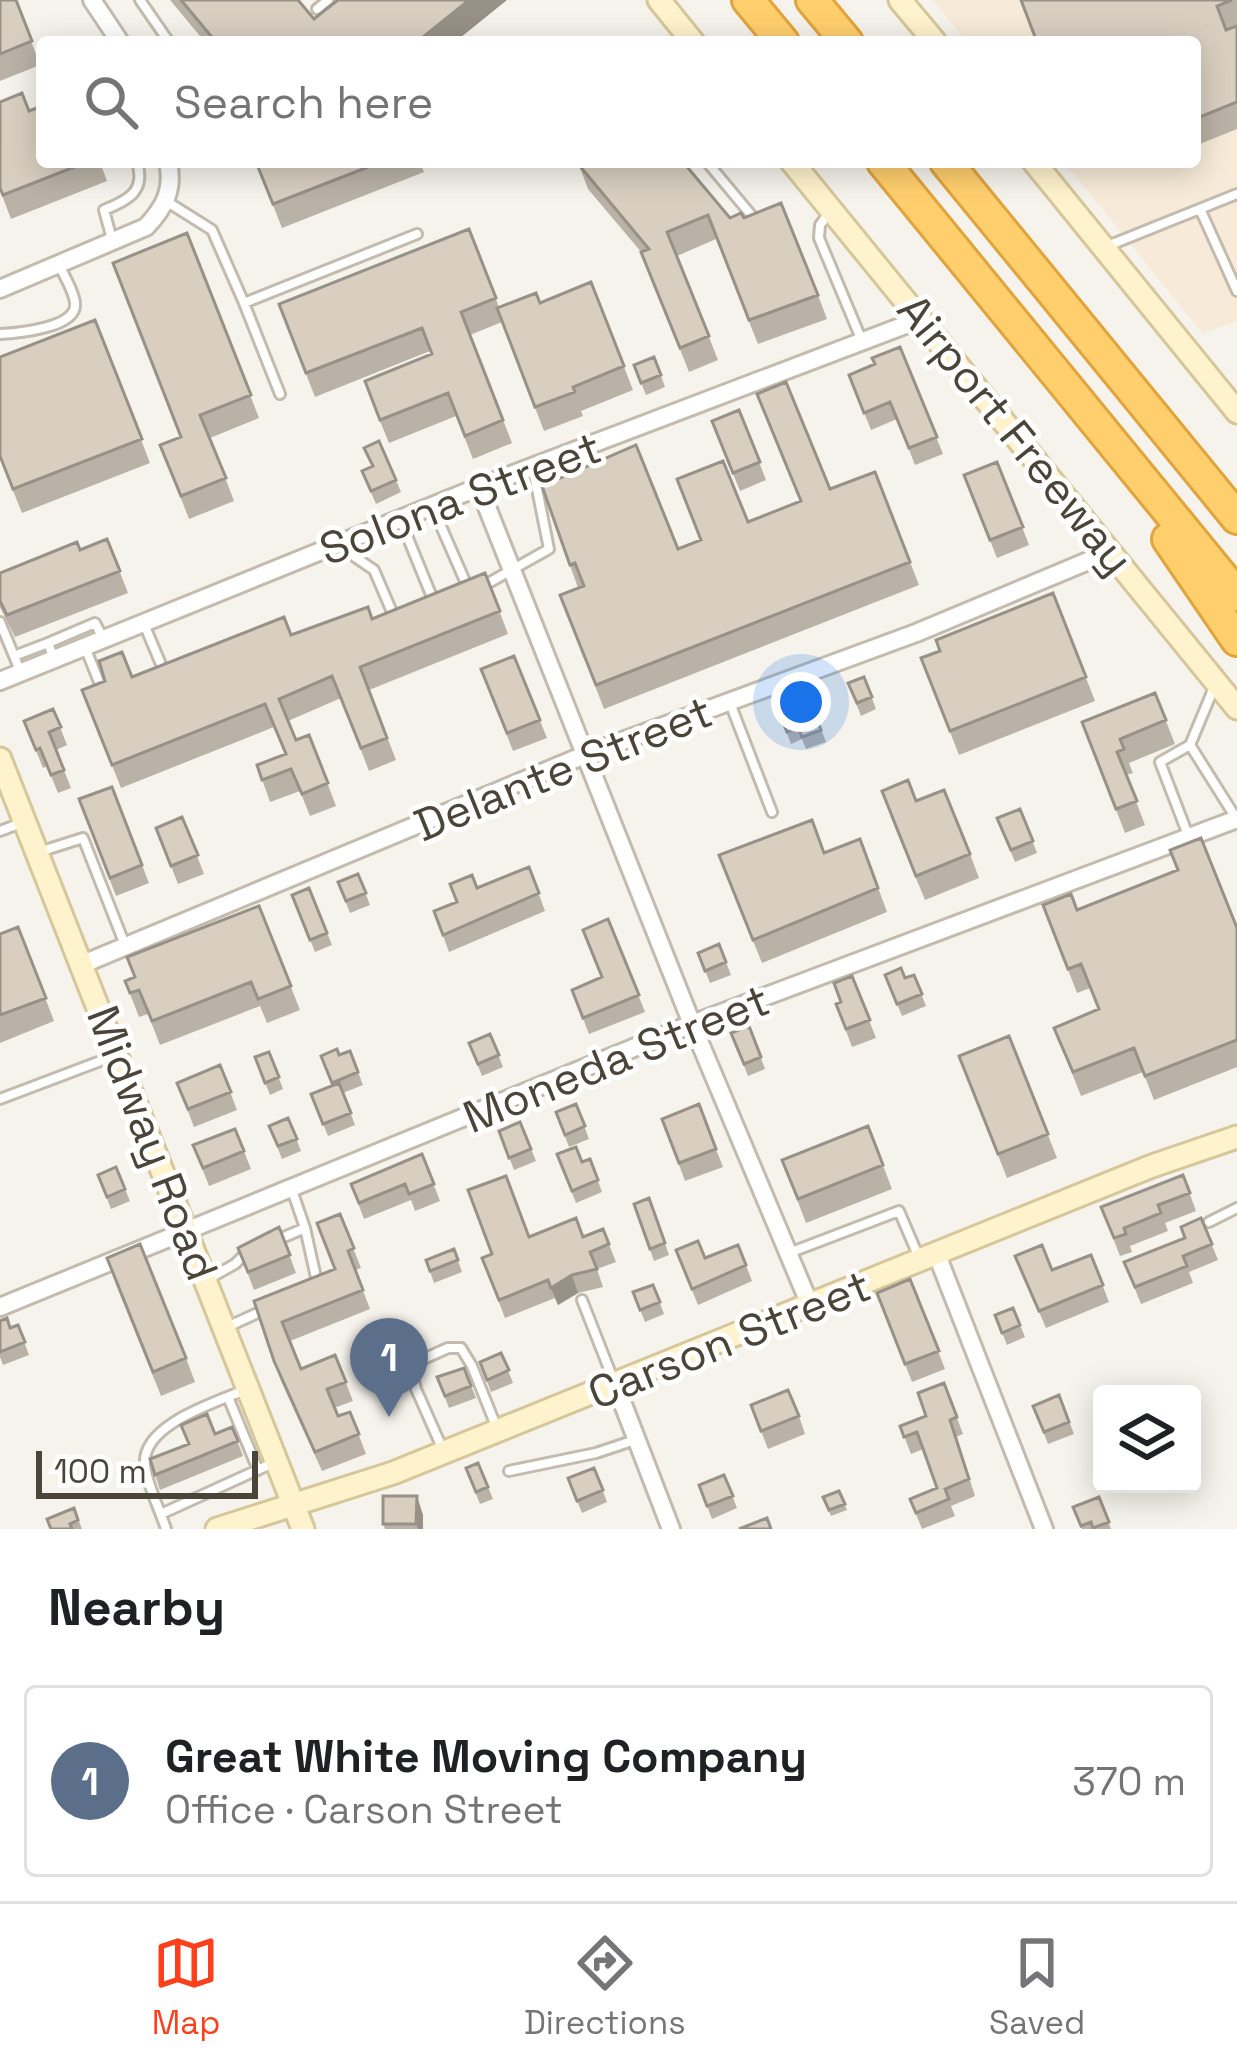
<!DOCTYPE html>
<html lang="en">
<head>
<meta charset="utf-8">
<style>
	:root { --surface:#fff; --page:#f6f6f6; --text:#202124; --muted:#757577; --line:#e0e0e0; --accent:#fc3f1d }
	body { margin:0; font-family:"Space Grotesk",sans-serif; background:var(--page); color:var(--text) }
	.controls { position:absolute; right:36px; bottom:36px; display:grid; overflow:hidden; border-radius:12px; box-shadow:0 6px 30px #0003 }
	.controls button { width:108px; height:108px; display:grid; place-items:center; padding:0; border:0; border-bottom:3px solid var(--line); background:var(--surface); color:var(--text); font:60px sans-serif }
	.scale { position:absolute; left:36px; bottom:30px; width:222px; box-sizing:border-box; padding-left:12px; border:6px solid #4b4439; border-top:0; font-size:33px; line-height:42px; white-space:nowrap; color:#4b4439; -webkit-text-stroke:9px #fff; paint-order:stroke }
	.you { position:absolute; left:801px; top:702px; width:42px; height:42px; margin:-30px; border:9px solid #fff; border-radius:50%; background:#1a73e8; box-shadow:0 0 0 18px #1a73e833 }
	.badge { display:grid; place-items:center; width:78px; height:78px; border-radius:50%; background:var(--accent); color:#fff; font-size:39px; font-weight:700 }
	.pin { position:absolute; translate:-50% -99px; filter:drop-shadow(0 3px 6px #0008) }
	.pin::after { content:''; position:absolute; top:63px; width:42px; height:36px; background:inherit; clip-path:polygon(0 0,100% 0,50% 100%) }
	.list { margin:0; padding:0; list-style:none }
	h2 { display:flex; justify-content:space-between; align-items:center; height:156px; margin:0; padding:0 48px; font-size:51px }
	h2 small { font-size:39px; font-weight:400; color:var(--muted) }
	.list li { display:grid; grid-template-columns:78px 1fr auto; gap:36px; align-items:center; box-sizing:border-box; height:192px; margin:0 24px 24px; padding:0 24px; border:3px solid var(--line); border-radius:12px }
	.list b { display:block; font-size:45px; white-space:nowrap }
	.list p { margin:0; font-size:39px; white-space:nowrap; color:var(--muted) }
	.list em { font-size:39px; font-style:normal; color:var(--muted) }
	.icon { flex:none; width:66px; height:66px; fill:none; stroke:currentColor; stroke-width:2; stroke-linecap:round; stroke-linejoin:round }
	.map { position:relative; flex:none; width:1237px; height:1529px; overflow:hidden }
	.search { position:absolute; background:var(--surface); box-shadow:0 6px 30px #0003; left:36px; right:36px; top:36px; height:132px; display:flex; align-items:center; gap:30px; box-sizing:border-box; padding:0 42px; border-radius:12px; color:var(--muted); font-size:45px }
	.sheet { height:372px; background:var(--surface) }
	nav { display:flex; justify-content:space-around; align-items:center; box-sizing:border-box; height:168px; border-top:3px solid var(--line); background:var(--surface); font-size:33px; color:var(--muted) }
	nav a { display:grid; justify-items:center; gap:6px }
	nav .on { color:var(--accent) }
	.map>svg:first-child { display:block }
	.commercial { fill:#f7ead8 }
	.lines { fill:none; stroke-linecap:round; stroke-linejoin:round }
	.lane-casing { stroke:#c2bbae; stroke-width:14 }
	.street-casing { stroke:#c2bbae; stroke-width:22 }
	.secondary-casing { stroke:#d6c79b; stroke-width:27 }
	.highway-casing { stroke:#e0a43c; stroke-width:36 }
	.lane { stroke:#fff; stroke-width:8 }
	.street { stroke:#fff; stroke-width:16 }
	.secondary { stroke:#fff3cd; stroke-width:21 }
	.highway { stroke:#ffcf6e; stroke-width:30 }
	.wall { fill:#bab2a6 }
	.shaded-wall { fill:#979187 }
	.building { fill:#d8cfc1; stroke:#979187; stroke-width:3 }
	.labels { text-anchor:middle; stroke-width:10; stroke-linejoin:round; paint-order:stroke }
	.street-label { font-size:45px; fill:#4b4439; stroke:#fff }
</style>
</head>
<body>
<div class="map">
<svg width="1237" height="1529" viewBox="0 0 1237 1529">
	<rect width="100%" height="100%" fill="#f6f3ec"/>
	<path class="commercial" d="M933,0H1237V321L1203,334L1064,162H1195V42H967Z"/>
	<g class="lines">
		<defs>
			<path id="lane" d="M140,0L169,42
				M317,9L328,0
				M707,162L752,216
				M166,201L212,230L244,303L417,234
				M1200,209L1237,291
				M830,212L820,225L819,238L862,341
				M113,243L104,210C129,200 146,191 137,162
				M1105,247L1237,194
				M244,303L280,394
				M0,334C17,333 78,328 75,303C74,292 65,277 60,267
				M433,508L468,588
				M401,521L434,602
				M348,541L355,557L374,570L395,619
				M483,586L549,549L533,469
				M0,622L14,656
				M144,624L160,662
				M85,647L99,682
				M54,659L48,643L95,623L103,638
				M20,671L14,656L48,643
				M730,703L772,812
				M1190,745L1236,818
				M0,831L24,822
				M1188,835L1160,762L1190,745L1215,685
				M42,851L83,838L125,945
				M0,1099L111,1057
				M292,1190L305,1228
				M1209,1222L1237,1208
				M277,1240L305,1228L317,1282
				M789,1253L899,1211L920,1260
				M210,1278L235,1264L246,1253
				M582,1300L613,1379
				M227,1327L262,1311
				M228,1397L258,1470
				M443,1450L416,1389L410,1365L448,1348H461L472,1366L498,1431
				M509,1471L596,1453L635,1440
				M161,1514L275,1462
				M166,1529C160,1510 147,1485 145,1465C141,1424 218,1402 247,1389"/>
			<path id="street" d="M92,0L120,42
				M0,289L146,227C165,207 174,189 168,162
				M479,487L692,1024L810,1305
				M0,681L479,487L921,319
				M83,964L587,754L916,633L1112,551
				M937,1255L1044,1529
				M0,1307L692,1024L1237,819
				M616,1386L671,1529"/>
			<path id="secondary" d="M659,0L693,42
				M900,0L935,42
				M792,162L1237,708
				M1034,162L1237,412
				M0,759L303,1529
				M217,1529L393,1473L1152,1166L1237,1137"/>
			<path id="highway" d="M748,0L783,42
				M812,0L847,42
				M883,162L1237,595
				M946,162L1237,518
				M1168,539L1237,640"/>
		</defs>
		<use href="#lane" class="lane-casing"/>
		<use href="#street" class="street-casing"/>
		<use href="#secondary" class="secondary-casing"/>
		<use href="#highway" class="highway-casing"/>
		<use href="#lane" class="lane"/>
		<use href="#street" class="street"/>
		<use href="#secondary" class="secondary"/>
		<use href="#highway" class="highway"/>
	</g>
	<path class="wall" d="M0,0H16L40,65L0,81Z
		M170,0H298L314,19L455,42H205Z
		M1020,0H1237V25L1226,30L1237,26V129L1195,146V42H1037Z
		M42,162H100L107,181L11,219L0,190Z
		M256,162H420L424,172L282,228Z
		M579,165L730,218H744L818,295L827,319L758,344L716,239L677,256L718,360L689,372L642,253L588,189Z
		M469,229L499,307L540,303L591,282L633,390L581,411L583,416L544,431L502,322L470,335L512,443L473,459L456,416L389,443L373,404L432,354L430,351L315,397L279,304Z
		M187,233L259,418L210,438L234,501L189,519L160,445L181,437Z
		M95,320L150,463L22,513L0,458Z
		M900,347L943,454L915,465L897,419L871,430L849,375L875,364Z
		M654,357L665,387L646,395L634,365Z
		M757,394L830,489L875,472L919,585L604,709L560,595L578,588L542,486L678,549L800,501Z
		M739,410L766,480L740,491L712,421Z
		M997,462L1029,545L997,558L964,475Z
		M362,471L396,480L401,492L376,504Z
		M107,539L128,593L15,637L0,607V573L80,550Z
		M485,573L508,634L369,690L396,760L369,771L341,698L288,721L296,740L309,735L336,806L310,816L300,791L270,802L257,765L285,755L274,727L121,788L82,690L291,635L372,619Z
		M1053,593L1095,701L959,755L921,658Z
		M514,656L547,738L513,751L481,669Z
		M864,677L876,709L861,716L848,683Z
		M1155,693L1175,744L1129,763L1133,773L1126,775L1145,825L1125,833L1082,722Z
		M810,700L826,742L806,749L802,739L791,744L779,712Z
		M53,709L67,745L56,750L71,788L58,793L47,766L43,768L24,721Z
		M112,787L149,883L116,896L79,799Z
		M916,801L970,854L979,878L925,900L890,815Z
		M1020,809L1037,853L1015,862L997,818Z
		M182,817L204,874L178,884L156,828Z
		M860,839L887,912L762,963L728,879L824,853Z
		M529,867L545,911L449,952L434,911L457,902L477,888Z
		M358,874L370,905L350,913L338,882Z
		M309,888L332,945L315,952L292,895Z
		M1043,905L1237,928V1067L1154,1100L1143,1072L1081,1096L1054,1028L1099,1010L1090,988L1077,993Z
		M259,906L300,1010L267,1023L260,1006L160,1045L148,1014L139,1017L125,981Z
		M608,919L645,1012L589,1034L572,990L601,978Z
		M18,927L54,1021L0,1043V934Z
		M719,944L731,975L710,983L698,953Z
		M885,975L905,978L914,975L926,1006L902,1016Z
		M852,976L876,1038L852,1047L836,1004L840,1002Z
		M749,1026L765,1069L748,1076L731,1033Z
		M490,1034L503,1067L482,1076L469,1043Z
		M1009,1036L1057,1158L1007,1178L959,1056Z
		M350,1051L363,1085L343,1093L355,1125L328,1136L311,1094L333,1085L321,1056L339,1055Z
		M269,1052L283,1089L270,1095L255,1057Z
		M220,1065L237,1110L194,1127L177,1083Z
		M576,1104L589,1139L569,1147L556,1112Z
		M288,1118L301,1151L282,1159L269,1126Z
		M662,1119L716,1149L723,1167L685,1181Z
		M520,1122L536,1161L514,1170L499,1131Z
		M868,1126L892,1189L806,1223L782,1160Z
		M235,1129L251,1169L209,1186L193,1145Z
		M422,1154L440,1201L415,1211L411,1200L364,1219L351,1184Z
		M557,1154L582,1162L590,1159L602,1192L576,1203Z
		M116,1167L130,1201L111,1209L98,1175Z
		M1183,1175L1196,1211L1165,1223L1168,1231L1130,1246L1132,1252L1120,1256L1101,1207Z
		M649,1198L669,1255L654,1261L634,1204Z
		M340,1214L361,1268L355,1270L370,1309L290,1341L301,1369L335,1355L353,1401L334,1408L338,1416L350,1412L366,1454L322,1471L281,1381L254,1301L335,1269Z
		M1201,1218L1218,1260L1189,1272L1193,1283L1141,1304L1124,1262L1185,1238Z
		M279,1227L296,1273L254,1290L238,1248Z
		M603,1229L616,1262L597,1269L603,1287L578,1293L558,1305L555,1298L505,1318L482,1258L529,1237H583Z
		M738,1245L752,1281L698,1305L676,1250L705,1258Z
		M454,1249L462,1272L434,1283L426,1260Z
		M1091,1255L1109,1302L1046,1328L1015,1256L1052,1270Z
		M910,1279L945,1369L912,1382L877,1293Z
		M115,1282L186,1358L195,1382L161,1396Z
		M653,1285L664,1314L645,1322L633,1292Z
		M1013,1308L1025,1337L1007,1345L995,1315Z
		M0,1321L10,1328L18,1325L29,1355L3,1365L0,1357Z
		M501,1353L513,1383L491,1392L480,1362Z
		M464,1368L476,1398L449,1408L437,1377Z
		M944,1383L963,1434L956,1437L975,1496L951,1506L955,1516L922,1529L910,1499L937,1488L923,1449L911,1454L900,1426L926,1416Z
		M1059,1395L1074,1434L1048,1444L1033,1406Z
		M751,1405L799,1416L805,1434L768,1449Z
		M232,1427L243,1456L160,1490L150,1459Z
		M478,1463L493,1499L480,1504L466,1468Z
		M594,1468L607,1502L582,1513L568,1478Z
		M724,1475L737,1508L712,1519L699,1485Z
		M839,1491L847,1510L831,1516L823,1497Z
		M1099,1497L1111,1529H1082L1073,1507Z
		M74,1508L82,1529H51Z
		M423,1515V1529H385L383,1524Z"/>
	<path class="shaded-wall" d="M469,0H507L455,42H417Z
		M572,1275L578,1293L558,1305L551,1288Z
		M417,1496L423,1515V1529H418L416,1524Z"/>
	<path class="building" d="M0,0H16L32,41L0,54Z
		M181,0H298L314,19L338,0H469L417,42H216Z
		M1021,0H1232L1217,6L1226,30L1237,26V102L1195,119V42H1136L1134,38L1125,42H1037Z
		M22,93L29,111L42,106V162H87L3,195L0,188V102Z
		M256,162H381L273,204Z
		M582,162H683L730,218L741,213L744,218L781,203L818,295L749,320L708,215L667,232L709,336L680,348L641,252L649,249L579,165Z
		M469,229L496,298L461,312L503,420L465,436L448,393L380,420L365,381L432,354L422,328L306,373L279,304Z
		M187,233L251,395L200,415L226,478L181,496L160,445L181,437L113,263Z
		M591,282L624,366L573,387L575,392L535,407L497,308L536,293L540,303Z
		M95,320L142,439L13,489L0,456V357Z
		M900,347L937,437L909,448L890,402L864,413L849,375L875,364L872,358Z
		M654,357L661,375L641,383L634,365Z
		M786,382L830,489L875,472L910,562L596,685L560,595L584,586L575,563L570,565L542,486L636,445L678,549L701,540L677,479L723,461L748,522L801,501L757,394Z
		M739,410L760,462L733,473L712,421Z
		M379,441L396,480L371,491L362,471L373,466L364,448Z
		M997,462L1023,527L990,540L964,475Z
		M107,539L120,571L7,615L0,601V573L77,542L80,550Z
		M485,573L500,611L360,667L387,738L361,748L332,676L279,699L296,740L309,735L328,783L302,794L291,769L262,780L257,765L286,754L265,704L112,765L82,690L105,681L99,661L122,652L132,677L284,617L291,635L368,607L372,619Z
		M1053,593L1086,677L950,731L921,658L940,651L936,640Z
		M514,656L540,720L507,733L481,669Z
		M864,677L872,697L857,703L848,683Z
		M1155,693L1166,720L1120,739L1124,749L1117,752L1137,801L1116,809L1082,722Z
		M810,700L821,730L802,737L798,727L787,732L779,712Z
		M53,709L61,727L49,732L64,770L51,775L40,748L36,750L24,721Z
		M908,780L916,801L944,790L970,854L916,876L882,791Z
		M112,787L142,865L110,878L79,799Z
		M1020,809L1033,841L1011,850L997,818Z
		M182,817L198,855L171,866L156,828Z
		M812,820L824,853L860,839L878,888L753,940L719,855Z
		M1201,838L1237,928V1040L1145,1076L1134,1048L1073,1072L1054,1028L1099,1009L1081,964L1068,969L1043,905L1071,894L1077,910L1178,870L1170,850Z
		M529,867L539,893L443,935L434,911L457,902L450,884L472,875L477,888Z
		M358,874L366,893L346,901L338,882Z
		M309,888L327,933L310,940L292,895Z
		M259,906L291,986L258,999L251,982L152,1021L139,990L130,993L125,981L135,977L127,957Z
		M608,919L639,995L583,1018L572,990L602,977L583,930Z
		M18,927L46,998L0,1015V934Z
		M719,944L726,962L705,971L698,953Z
		M901,968L905,978L914,975L922,994L897,1004L885,975Z
		M852,976L870,1020L846,1029L836,1004L841,1002L834,983Z
		M749,1026L761,1057L744,1064L731,1033Z
		M490,1034L499,1055L478,1064L469,1043Z
		M1009,1036L1048,1134L998,1154L959,1056Z
		M337,1049L339,1055L350,1051L358,1072L332,1083L321,1056Z
		M269,1052L279,1077L265,1083L255,1057Z
		M220,1065L231,1092L188,1109L177,1083Z
		M339,1083L351,1113L323,1124L311,1094Z
		M576,1104L585,1126L565,1135L556,1112Z
		M699,1104L716,1149L679,1163L662,1119Z
		M288,1118L297,1139L278,1146L269,1126Z
		M520,1122L531,1149L509,1158L499,1131Z
		M868,1126L883,1165L798,1199L782,1160Z
		M235,1129L244,1151L203,1168L193,1145Z
		M576,1147L582,1162L590,1159L598,1180L572,1191L557,1154Z
		M422,1154L434,1184L409,1194L405,1184L359,1203L351,1184Z
		M116,1167L125,1189L107,1197L98,1175Z
		M1183,1175L1190,1193L1158,1205L1161,1213L1124,1228L1126,1234L1114,1238L1101,1207Z
		M506,1176L529,1237L576,1218L583,1237L603,1229L609,1244L590,1252L597,1269L572,1275L551,1288L548,1280L499,1300L482,1258L492,1254L468,1190Z
		M649,1198L665,1243L650,1249L634,1204Z
		M340,1214L354,1248L348,1251L363,1290L282,1322L301,1369L335,1355L346,1382L327,1389L338,1416L350,1412L359,1434L315,1452L274,1361L254,1301L335,1269L317,1223Z
		M1201,1218L1212,1244L1183,1256L1187,1266L1135,1287L1124,1262L1185,1238L1181,1227Z
		M279,1227L290,1255L248,1272L238,1248Z
		M698,1241L705,1258L738,1245L746,1265L692,1289L676,1250Z
		M140,1244L186,1358L153,1372L107,1258Z
		M1042,1245L1052,1270L1091,1255L1103,1285L1039,1311L1015,1256Z
		M454,1249L458,1260L430,1271L426,1260Z
		M910,1279L939,1351L905,1364L877,1293Z
		M653,1285L660,1302L640,1310L633,1292Z
		M1013,1308L1020,1325L1002,1333L995,1315Z
		M7,1318L10,1328L18,1325L25,1342L0,1352V1321Z
		M501,1353L509,1370L487,1380L480,1362Z
		M464,1368L471,1386L445,1396L437,1377Z
		M944,1383L957,1417L950,1420L969,1479L945,1489L949,1499L916,1513L910,1499L937,1488L917,1432L904,1437L900,1426L926,1416L918,1393Z
		M788,1390L799,1416L761,1431L751,1405Z
		M1059,1395L1069,1422L1044,1432L1033,1406Z
		M207,1414L215,1434L232,1427L238,1441L155,1475L150,1459L189,1444L181,1425Z
		M478,1463L488,1487L476,1492L466,1468Z
		M594,1468L603,1490L577,1501L568,1478Z
		M724,1475L733,1496L707,1506L699,1485Z
		M839,1491L845,1504L829,1510L823,1497Z
		M383,1496H417L416,1524H383Z
		M1099,1497L1109,1522L1093,1528L1091,1522L1081,1526L1073,1507Z
		M74,1508L78,1520L70,1524L72,1529H51L47,1519Z
		M767,1518L771,1529H739Z"/>
	<g class="labels">
		<g class="street-label">
			<text transform="translate(1016 434) rotate(51)" y="16">Airport Freeway</text>
			<text transform="translate(460 498) rotate(-21)" y="16">Solona Street</text>
			<text transform="translate(563 768) rotate(-22)" y="16">Delante Street</text>
			<text transform="translate(616 1058) rotate(-22)" y="16">Moneda Street</text>
			<text transform="translate(153 1143) rotate(69)" y="16">Midway Road</text>
			<text transform="translate(729 1339) rotate(-22)" y="16">Carson Street</text>
		</g>
	</g>
</svg>
<div class="controls">
<button><svg class="icon" aria-label="layers" viewBox="0 0 24 24"><path d="M12 4l9 5-9 5-9-5zM3 14l9 5 9-5"/></svg></button>
</div>
<div class="scale">100 m</div>
<div class="you"></div>
<div class="pin badge" style="left:389px;top:1417px;background:#5c6f8a">1</div>
<div class="search"><svg class="icon" aria-label="search" viewBox="0 0 24 24"><circle cx="10" cy="10" r="6"/><path d="M15 15l6 6"/></svg>Search here</div>
</div>
<section class="sheet">
<h2>Nearby<small></small></h2>
<ul class="list">
<li><span class="badge" style="background:#5c6f8a">1</span><div><b>Great White Moving Company</b><p>Office · Carson Street</p></div><em>370 m</em></li>
</ul>
</section>
<nav>
<a class="on"><svg class="icon" aria-label="map" viewBox="0 0 24 24"><path d="M3 6l6-2 6 2 6-2v14l-6 2-6-2-6 2zM9 4v14M15 6v14"/></svg>Map</a>
<a><svg class="icon" aria-label="directions" viewBox="0 0 24 24"><path d="M12 3l9 9-9 9-9-9zM9 14v-3h6M13 9l2 2-2 2"/></svg>Directions</a>
<a><svg class="icon" aria-label="saved" viewBox="0 0 24 24"><path d="M7 4h10v16l-5-4-5 4z"/></svg>Saved</a>
</nav>
</body>
</html>
